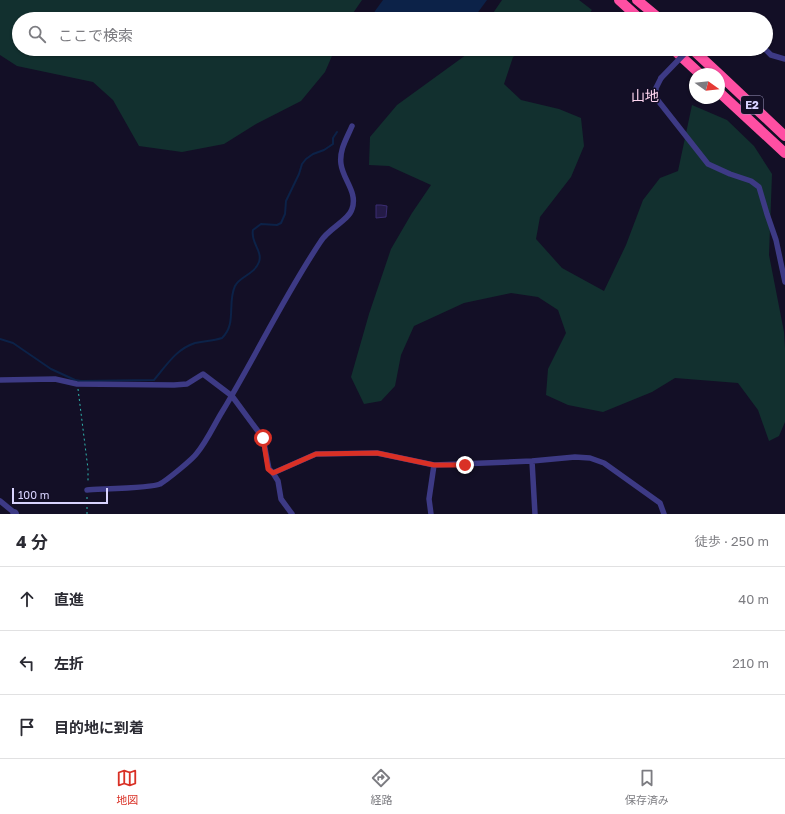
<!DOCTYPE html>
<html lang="ja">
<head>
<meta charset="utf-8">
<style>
	:root { --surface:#fff; --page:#f2f2f3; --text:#2b2b33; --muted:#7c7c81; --line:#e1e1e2; --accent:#d93025 }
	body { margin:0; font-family:"Golos Text","Noto Sans JP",sans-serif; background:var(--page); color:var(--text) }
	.compass { position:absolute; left:689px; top:68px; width:36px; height:36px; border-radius:50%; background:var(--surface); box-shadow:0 1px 3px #0004; rotate:105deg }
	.scale { position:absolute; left:12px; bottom:10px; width:96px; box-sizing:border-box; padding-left:4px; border:2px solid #d9d4ff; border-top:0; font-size:11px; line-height:14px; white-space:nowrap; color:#d9d4ff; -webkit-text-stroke:3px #130f26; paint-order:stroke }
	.stop { position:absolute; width:12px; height:12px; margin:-9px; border:3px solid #d93025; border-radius:50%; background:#fff }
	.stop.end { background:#d93025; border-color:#fff; box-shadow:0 1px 4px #0008 }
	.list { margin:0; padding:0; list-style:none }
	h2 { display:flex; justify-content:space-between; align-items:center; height:52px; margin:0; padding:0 16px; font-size:17px }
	h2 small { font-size:13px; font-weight:400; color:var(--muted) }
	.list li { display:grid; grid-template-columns:26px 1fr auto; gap:12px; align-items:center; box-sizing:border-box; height:64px; padding:0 16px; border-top:1px solid var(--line) }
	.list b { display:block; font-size:15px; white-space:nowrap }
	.list em { font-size:13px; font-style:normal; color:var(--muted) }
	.icon { flex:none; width:22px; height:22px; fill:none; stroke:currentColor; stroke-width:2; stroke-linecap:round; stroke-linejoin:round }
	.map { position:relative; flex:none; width:785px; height:514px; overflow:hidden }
	.search { position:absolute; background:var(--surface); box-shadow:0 1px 3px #0004; left:12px; right:12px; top:12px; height:44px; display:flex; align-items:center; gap:10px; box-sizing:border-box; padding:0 14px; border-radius:22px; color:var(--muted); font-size:15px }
	.sheet { height:244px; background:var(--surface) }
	nav { display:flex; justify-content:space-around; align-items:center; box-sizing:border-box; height:56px; border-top:1px solid var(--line); background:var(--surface); font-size:11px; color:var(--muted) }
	nav a { display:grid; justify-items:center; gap:2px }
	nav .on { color:var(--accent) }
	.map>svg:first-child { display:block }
	.green { fill:#12302f }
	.water { fill:#0c2248 }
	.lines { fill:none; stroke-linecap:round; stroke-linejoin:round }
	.stream { stroke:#0c2248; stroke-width:2 }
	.building { fill:#241b47; stroke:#3b2d73 }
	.path { stroke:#2fb8b0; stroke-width:1; stroke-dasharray:2 3; stroke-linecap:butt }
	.minor { stroke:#3d3a85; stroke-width:5.5 }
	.tertiary { stroke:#3d3a85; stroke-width:7 }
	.motorway { stroke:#ff4fa3; stroke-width:10 }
	.minor-bridge { stroke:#3d3a85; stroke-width:5.5 }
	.route { stroke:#d93025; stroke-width:5 }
	.labels { text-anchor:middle; stroke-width:3; stroke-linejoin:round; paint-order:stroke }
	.shield { fill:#130f26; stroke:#9e99be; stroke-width:1 }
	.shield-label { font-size:11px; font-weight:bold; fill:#d9d4ff }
	.quarter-label { font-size:14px; fill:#ffd6f0; stroke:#130f26 }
</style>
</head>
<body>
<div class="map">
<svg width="785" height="514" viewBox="0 0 785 514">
	<rect width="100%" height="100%" fill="#130f26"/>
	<path class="green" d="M0,0H362L349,19H19V49H335L325,72L301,101L256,124L224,144L182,152L139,146L113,100L93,82L17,66L0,55Z
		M502,0H579L592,10L585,19H489Z
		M472,49H527L513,57L504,84L521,100L559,109L581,118L584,146L571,177L540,217L536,239L562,268L604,291L626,245L643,200L660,178L678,171L692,105L727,120L754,146L772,174L769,255L784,332L785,348V422L779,436L769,441L758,410L738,383L675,378L652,392L603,412L568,405L546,395L548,369L566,333L558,310L538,297L511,293L464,303L414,326L401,355L395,386L381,401L364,404L351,377L369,314L391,249L412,213L431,185L389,166L369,165L370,137L397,105L470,52Z"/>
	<path class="water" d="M383,0H487L473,19H376L372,17L375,11Z"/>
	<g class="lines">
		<path class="stream" d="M0,339L13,343L51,369L75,380L81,381L154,380C166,366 176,349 195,343C204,341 213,341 222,338C237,324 227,303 235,286C240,276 254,275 259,262C263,251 250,242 253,230L261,224L277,225L281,223L285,214L286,201L299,174L302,164L306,159L313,154L324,150L333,144V138L337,132"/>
	</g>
	<path class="building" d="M376,205H381L387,206L386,217L376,218Z"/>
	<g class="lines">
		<path class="path" d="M78,389L88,469V483
			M87,497V514"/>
		<path class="minor" d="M720,19L722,18L733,19
			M765,49L771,55L785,59
			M661,78L656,88V98L708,164L730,174L751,181L759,187L767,214L776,240L785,282
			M0,380L55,379L77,384L174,385L187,384L203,374L232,396L263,438L269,469L273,473L278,481L281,499L292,514
			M532,461L535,514
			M273,473L316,454L377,453L434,465L532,461L575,457L590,458L604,463L660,503L664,514
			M87,490C98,489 154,488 160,484C167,480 193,459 197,453C207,441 214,425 222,412C256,356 284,296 321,241C328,229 349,220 352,209C358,192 343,180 341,164C339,150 347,138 352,126
			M0,501L16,514
			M431,514L429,499L434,465"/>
		<path class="tertiary" d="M14,514L15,513"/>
		<path class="motorway" d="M619,0L640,19
			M637,0L660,19
			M673,49L700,74
			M692,49L719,74
			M719,74L785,136
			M719,92L785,153"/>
		<path class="minor-bridge" d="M661,78L689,49"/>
	</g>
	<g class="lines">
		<path class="route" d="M263,438L268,469L273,473L316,454L377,453L434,465H465"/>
	</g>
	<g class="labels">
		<rect class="shield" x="741" y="96" width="22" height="18" rx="3"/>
		<g class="shield-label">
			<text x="752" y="109">E2</text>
		</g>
		<g class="quarter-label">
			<text x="645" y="101">山地</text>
		</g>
	</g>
</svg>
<svg class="compass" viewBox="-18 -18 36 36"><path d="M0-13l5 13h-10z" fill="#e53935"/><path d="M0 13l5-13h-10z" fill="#7c7c81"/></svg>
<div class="scale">100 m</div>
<div class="stop" style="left:263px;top:438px"></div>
<div class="stop end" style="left:465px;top:465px"></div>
<div class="search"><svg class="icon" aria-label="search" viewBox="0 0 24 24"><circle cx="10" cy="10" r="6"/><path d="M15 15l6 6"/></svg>ここで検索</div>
</div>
<section class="sheet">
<h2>4 分<small>徒歩 · 250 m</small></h2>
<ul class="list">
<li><svg class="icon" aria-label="ahead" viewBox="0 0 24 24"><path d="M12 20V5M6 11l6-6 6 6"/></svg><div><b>直進</b></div><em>40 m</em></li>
<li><svg class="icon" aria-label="left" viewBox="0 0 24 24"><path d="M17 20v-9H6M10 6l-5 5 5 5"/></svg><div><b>左折</b></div><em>210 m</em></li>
<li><svg class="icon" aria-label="arrive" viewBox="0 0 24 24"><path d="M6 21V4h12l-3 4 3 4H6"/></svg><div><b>目的地に到着</b></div></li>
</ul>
</section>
<nav>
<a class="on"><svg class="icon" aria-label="map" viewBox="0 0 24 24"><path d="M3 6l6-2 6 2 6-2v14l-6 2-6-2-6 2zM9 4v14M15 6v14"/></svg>地図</a>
<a><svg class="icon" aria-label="directions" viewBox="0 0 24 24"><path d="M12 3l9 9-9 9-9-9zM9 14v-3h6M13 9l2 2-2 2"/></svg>経路</a>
<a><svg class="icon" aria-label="saved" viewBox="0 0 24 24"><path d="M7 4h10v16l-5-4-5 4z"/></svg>保存済み</a>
</nav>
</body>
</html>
